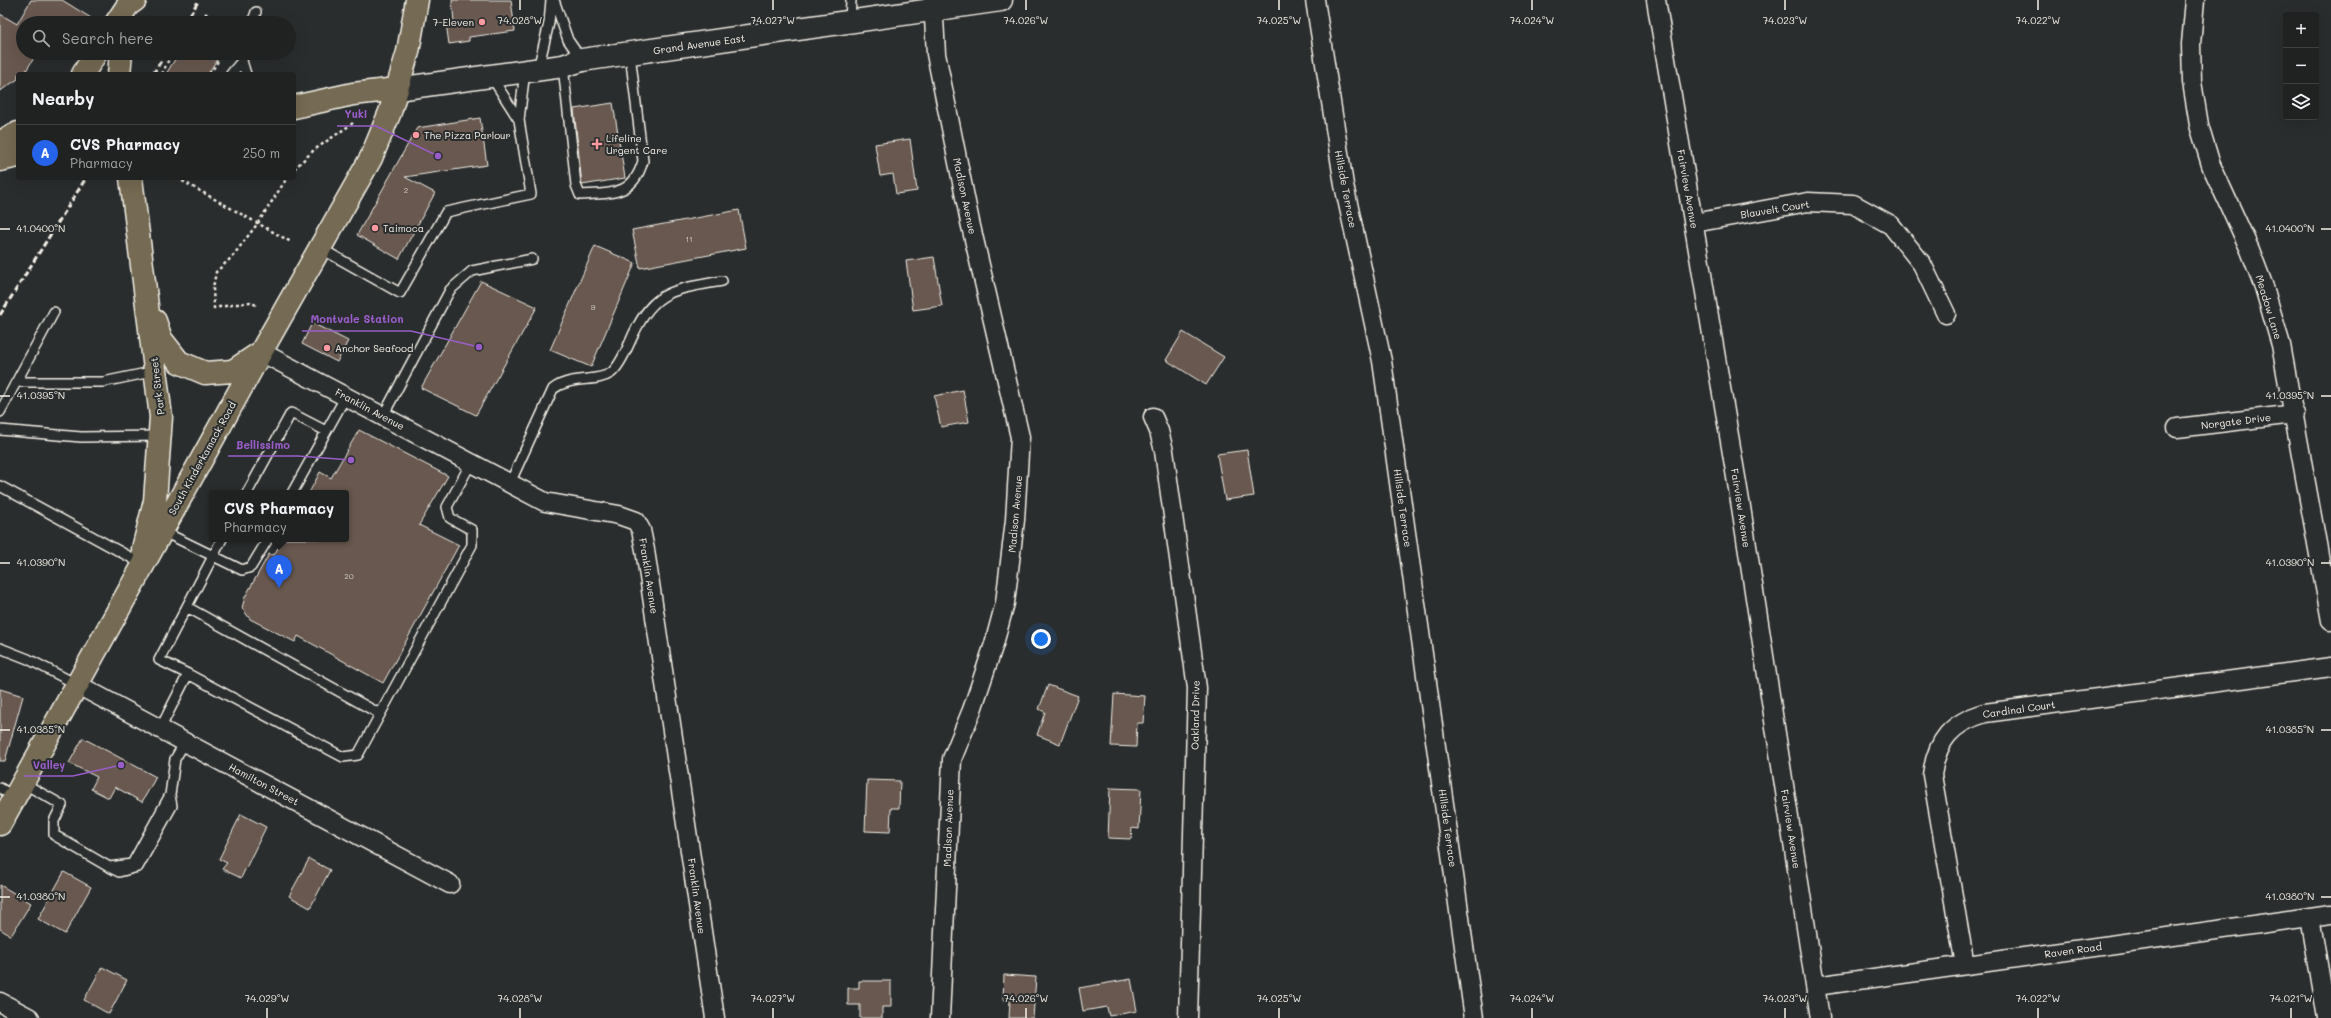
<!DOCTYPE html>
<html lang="en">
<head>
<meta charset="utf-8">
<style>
	:root { --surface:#202222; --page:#282a2a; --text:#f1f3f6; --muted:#a2a4a5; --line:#3d3f40; --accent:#2563eb }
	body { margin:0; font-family:Mali,sans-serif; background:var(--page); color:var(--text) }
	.controls { position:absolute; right:12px; top:12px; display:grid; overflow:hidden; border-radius:4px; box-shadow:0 4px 16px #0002 }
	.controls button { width:36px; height:36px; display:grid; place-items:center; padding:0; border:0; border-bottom:1px solid var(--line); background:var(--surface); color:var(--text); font:20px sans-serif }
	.you { position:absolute; left:1041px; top:639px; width:14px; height:14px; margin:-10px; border:3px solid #fff; border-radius:50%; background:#1a73e8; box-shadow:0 0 0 6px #1a73e833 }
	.badge { display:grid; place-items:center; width:26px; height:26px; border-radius:50%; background:var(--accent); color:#fff; font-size:13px; font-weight:700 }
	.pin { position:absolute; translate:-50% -33px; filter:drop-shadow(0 1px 2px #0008) }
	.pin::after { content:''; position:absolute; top:21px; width:14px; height:12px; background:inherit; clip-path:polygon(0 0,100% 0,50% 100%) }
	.popup { position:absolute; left:209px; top:490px; width:140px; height:52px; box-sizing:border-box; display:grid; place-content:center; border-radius:4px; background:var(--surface); filter:drop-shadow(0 1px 3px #0005); font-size:13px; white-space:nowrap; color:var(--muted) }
	.popup b { font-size:15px; color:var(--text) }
	.popup::after { content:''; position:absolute; left:50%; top:100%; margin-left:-8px; border:8px solid transparent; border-top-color:var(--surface) }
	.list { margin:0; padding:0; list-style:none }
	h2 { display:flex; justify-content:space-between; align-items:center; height:52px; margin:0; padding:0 16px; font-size:17px }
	h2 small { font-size:13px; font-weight:400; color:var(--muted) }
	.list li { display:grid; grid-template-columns:26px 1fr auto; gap:12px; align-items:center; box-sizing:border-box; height:56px; padding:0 16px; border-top:1px solid var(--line) }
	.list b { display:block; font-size:15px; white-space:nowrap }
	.list p { margin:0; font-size:13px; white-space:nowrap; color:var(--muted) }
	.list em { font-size:13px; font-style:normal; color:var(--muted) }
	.icon { flex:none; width:22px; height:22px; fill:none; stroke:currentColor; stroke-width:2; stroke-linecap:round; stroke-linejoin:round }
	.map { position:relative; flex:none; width:2331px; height:1018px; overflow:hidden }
	.search { position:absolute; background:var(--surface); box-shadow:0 4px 16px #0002; left:16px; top:16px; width:280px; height:44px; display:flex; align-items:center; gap:10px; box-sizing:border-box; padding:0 14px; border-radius:22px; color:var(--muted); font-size:15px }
	.panel { position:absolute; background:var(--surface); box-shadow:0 4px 16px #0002; left:16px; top:72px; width:280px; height:108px; border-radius:4px }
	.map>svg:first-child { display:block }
	.building { fill:#68584f; stroke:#f4f1e8 }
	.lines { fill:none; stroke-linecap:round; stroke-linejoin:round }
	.service-casing { stroke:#f4f1e8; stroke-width:12 }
	.minor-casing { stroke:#f4f1e8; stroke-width:21 }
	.secondary-casing { stroke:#f4f1e8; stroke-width:25 }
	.primary-casing { stroke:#f4f1e8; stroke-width:25 }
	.path { stroke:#f4f1e8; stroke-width:2.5; stroke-dasharray:3 3; stroke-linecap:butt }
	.service { stroke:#2a2d2e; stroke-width:9 }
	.minor { stroke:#2a2d2e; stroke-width:18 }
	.secondary { stroke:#2a2d2e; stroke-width:22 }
	.primary { stroke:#746b52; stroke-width:22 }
	.rail { stroke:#f4f1e8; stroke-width:3; stroke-dasharray:6 3; stroke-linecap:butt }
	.ticks { fill:none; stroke:#f4f1e8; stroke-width:1.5 }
	.poi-dot { fill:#ff9aa2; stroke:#2a2d2e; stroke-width:1.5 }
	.labels { text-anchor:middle; stroke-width:4; stroke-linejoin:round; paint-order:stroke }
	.number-label { font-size:8px; fill:#d1cbc2 }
	.poi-label { font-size:10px; fill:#f4f1e8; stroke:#2a2d2e; text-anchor:start }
	.street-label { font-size:10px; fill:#f4f1e8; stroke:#2a2d2e }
	.ticks-label { font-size:10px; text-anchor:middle; fill:#f4f1e8; stroke:#2a2d2e; stroke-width:4; stroke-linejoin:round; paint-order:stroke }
	.leader { fill:none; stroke:#995dc9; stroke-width:1.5 }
	.callout-dot { fill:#995dc9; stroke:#2a2d2e; stroke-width:1.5 }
	.callout-label { font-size:11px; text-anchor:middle; font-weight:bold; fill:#995dc9; stroke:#2a2d2e; stroke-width:4; stroke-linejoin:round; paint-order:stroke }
</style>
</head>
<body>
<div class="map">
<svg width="2331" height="1018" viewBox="0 0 2331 1018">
	<rect width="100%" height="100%" fill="#2a2d2e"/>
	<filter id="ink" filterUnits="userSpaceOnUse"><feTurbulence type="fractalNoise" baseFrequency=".025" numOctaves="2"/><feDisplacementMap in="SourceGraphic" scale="8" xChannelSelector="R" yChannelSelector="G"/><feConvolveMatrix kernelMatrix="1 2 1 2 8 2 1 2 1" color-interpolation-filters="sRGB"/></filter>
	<g filter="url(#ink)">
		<path class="building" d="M31,0H62L99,23H23V53H37L24,74H18V79L0,91V14L17,24Z
			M452,0H511L515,31L469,37V41L449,44L446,23L454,22Z
			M179,53H221L208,74H166Z
			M613,103L625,178L582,185L574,109Z
			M480,118L487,165L405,177L435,193L399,259L357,235L417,128Z
			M910,139L917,191L896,194L893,174L880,176L875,144Z
			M739,210L746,248L640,268L632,230Z
			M595,246L635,263L591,367L550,350Z
			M934,257L942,306L913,310L906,261Z
			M481,281L537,307L476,415L421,388Z
			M312,323L348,341L337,362L302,344Z
			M1183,332L1224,357L1206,385L1166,360Z
			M963,390L969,422L941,427L934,396Z
			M359,430L448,476L419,525L459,545L383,683L298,636L295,642L250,619L242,608L245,597L269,554L274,555L283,539H346V493H309L320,472L331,478Z
			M1247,450L1254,496L1225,500L1217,454Z
			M1048,685L1078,696L1060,744L1037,735L1045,712L1039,709Z
			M0,689L23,696L5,761H0Z
			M1114,694L1145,696L1143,723H1137L1136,747L1111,746Z
			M83,738L156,777L142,802L115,787L109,798L91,789L97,777L69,763Z
			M867,780L900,781L899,808H891L890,832L865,831Z
			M1110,788L1141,789L1139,829L1132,828L1131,839L1108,838Z
			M241,814L266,827L241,878L222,869L227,863L219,859Z
			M309,859L330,870L310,908L289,896Z
			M64,872L91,887L65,934L38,919Z
			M0,885L31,903L11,936L0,929Z
			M102,967L127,980L109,1014L84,1000Z
			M1004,975L1036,977L1033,1018H1009L1010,1000H1003Z
			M1131,979L1137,1011L1109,1016L1107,1007L1083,1011L1079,988Z
			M859,981H891V1007H882V1018H860V1005H848V988H859Z"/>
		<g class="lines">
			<defs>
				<path id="service" d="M554,0L568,40L582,60
					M850,22L851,0
					M252,23L256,12
					M242,61L246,74
					M563,66L576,185L580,195C612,193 633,196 643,161L630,54
					M538,69L549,23L551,0
					M231,74L242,61L244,53
					M491,76L519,120
					M320,248L400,293L446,212L531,194L519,120L525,71
					M16,382H103L156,371
					M0,412L54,312
					M383,416L450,290L472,271L532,259
					M0,430L81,437L161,436
					M510,483L553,389C572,375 596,383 611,373C619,367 626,351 630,342C652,290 671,290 722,281
					M0,486L139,562
					M247,493L291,413L326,431
					M292,493L346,396
					M162,531L242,570L251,567L268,539
					M187,607L380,714
					M0,648L28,659L78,685
					M188,674L343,757L358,755L472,545V530L450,518L447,507L471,463
					M160,729L188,674L159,660L222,539
					M23,783L62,805L54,821V835L109,867L132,864L170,795L175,759L185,742
					M0,788L15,797
					M109,867L119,872L138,867L172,806L170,795"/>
				<path id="minor" d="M933,0L936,54L970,222L1020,437L1015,520L1005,603L994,644L972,710L952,759L940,1018
					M1315,0L1344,185L1382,361L1474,1018
					M1656,0L1741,507L1820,1018
					M2195,0L2191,44L2192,82L2199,125L2211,165L2250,250L2264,287L2281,345L2331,621
					M1694,223L1808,202L1853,204L1891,225L1922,264L1946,314
					M261,352L545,502L619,515L636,521L641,530L645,550L715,1018
					M1153,417L1159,431L1164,451L1197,688L1188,1018
					M2177,428L2295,414
					M78,685L450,884
					M2310,917L2327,1018
					M1965,965L1932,775C1937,740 1951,723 1985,713L2331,667
					M1816,986L2331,914
					M0,1002L30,1018"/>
				<path id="secondary" d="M397,89L563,66L582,60L1001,0"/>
				<path id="primary" d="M116,23L128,5L135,0
					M83,74L96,53
					M119,74L121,53
					M294,107L353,94L397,89
					M0,142L18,133
					M0,160L18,156
					M131,178L161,417L155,501L143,549
					M155,321L161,339L179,362L205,373L233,371L257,355
					M0,824L261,352L371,158L390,112L408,52L417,0"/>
			</defs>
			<use href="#service" class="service-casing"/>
			<use href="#minor" class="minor-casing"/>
			<use href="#secondary" class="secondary-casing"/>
			<use href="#primary" class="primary-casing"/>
			<path class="path" d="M205,13L217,23
				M162,74L169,59
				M210,74L223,53
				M294,169L314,150L353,123
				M177,178L291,242
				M256,305L250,302L214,308L213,288L216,272L232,257L258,223L287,178"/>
			<use href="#service" class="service"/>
			<use href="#minor" class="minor"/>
			<use href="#secondary" class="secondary"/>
			<use href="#primary" class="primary"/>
			<path class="rail" d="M185,23L199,0
				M153,74L166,53
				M0,315L86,178"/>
		</g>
	</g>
	<path class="ticks" d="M520,0V10M773,0V10M1026,0V10M1279,0V10M1532,0V10M1785,0V10M2038,0V10M0,229H10M2321,229H2331M0,396H10M2321,396H2331M0,563H10M2321,563H2331M0,730H10M2321,730H2331M0,897H10M2321,897H2331M267,1008V1018M520,1008V1018M773,1008V1018M1026,1008V1018M1279,1008V1018M1532,1008V1018M1785,1008V1018M2038,1008V1018M2291,1008V1018"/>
	<g class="poi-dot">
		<circle cx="482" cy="22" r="4"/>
		<circle cx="416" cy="135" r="4"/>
		<path d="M595 138h4v4h4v4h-4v4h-4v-4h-4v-4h4z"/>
		<circle cx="375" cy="228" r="4"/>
		<circle cx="327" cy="348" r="4"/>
	</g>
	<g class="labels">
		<g class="number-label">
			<text x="406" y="193">2</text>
			<text x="689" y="242">11</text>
			<text x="593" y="310">9</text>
			<text x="349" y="579">20</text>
		</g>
		<g class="poi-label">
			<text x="474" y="26" text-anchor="end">7-Eleven</text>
			<text x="424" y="139">The Pizza Parlour</text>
			<text x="606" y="142">Lifeline<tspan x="606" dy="12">Urgent Care</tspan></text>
			<text x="383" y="232">Taimoca</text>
			<text x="335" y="352">Anchor Seafood</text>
		</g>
		<g class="street-label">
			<text transform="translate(699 44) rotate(-8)" y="4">Grand Avenue East</text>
			<text transform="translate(1346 189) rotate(79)" y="4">Hillside Terrace</text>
			<text transform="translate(1688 189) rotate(80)" y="4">Fairview Avenue</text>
			<text transform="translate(965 196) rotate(78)" y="4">Madison Avenue</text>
			<text transform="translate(1775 209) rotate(-9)" y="4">Blauvelt Court</text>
			<text transform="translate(2269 307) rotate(73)" y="4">Meadow Lane</text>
			<text transform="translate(157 386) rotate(-97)" y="4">Park Street</text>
			<text transform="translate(370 409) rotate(28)" y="4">Franklin Avenue</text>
			<text transform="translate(2236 421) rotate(-7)" y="4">Norgate Drive</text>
			<text transform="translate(202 458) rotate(-61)" y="4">South Kinderkamack Road</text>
			<text transform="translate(1403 508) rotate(82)" y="4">Hillside Terrace</text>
			<text transform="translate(1741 508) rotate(81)" y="4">Fairview Avenue</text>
			<text transform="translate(1015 514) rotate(-85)" y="4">Madison Avenue</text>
			<text transform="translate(649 576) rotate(81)" y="4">Franklin Avenue</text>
			<text transform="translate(2019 709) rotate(-8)" y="4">Cardinal Court</text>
			<text transform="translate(1195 715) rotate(-89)" y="4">Oakland Drive</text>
			<text transform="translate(264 784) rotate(28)" y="4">Hamilton Street</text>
			<text transform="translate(948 828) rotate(-88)" y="4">Madison Avenue</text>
			<text transform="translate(1448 828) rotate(82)" y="4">Hillside Terrace</text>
			<text transform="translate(1791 829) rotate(81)" y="4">Fairview Avenue</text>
			<text transform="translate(697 896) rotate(82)" y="4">Franklin Avenue</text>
			<text transform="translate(2073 950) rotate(-8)" y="4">Raven Road</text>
		</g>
	</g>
	<g class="ticks-label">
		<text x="520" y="24">74.028°W</text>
		<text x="773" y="24">74.027°W</text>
		<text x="1026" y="24">74.026°W</text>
		<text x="1279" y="24">74.025°W</text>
		<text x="1532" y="24">74.024°W</text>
		<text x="1785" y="24">74.023°W</text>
		<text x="2038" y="24">74.022°W</text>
		<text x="41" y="232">41.0400°N</text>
		<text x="2290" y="232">41.0400°N</text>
		<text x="41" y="399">41.0395°N</text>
		<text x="2290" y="399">41.0395°N</text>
		<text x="41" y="566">41.0390°N</text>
		<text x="2290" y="566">41.0390°N</text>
		<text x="41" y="733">41.0385°N</text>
		<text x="2290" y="733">41.0385°N</text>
		<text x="41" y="900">41.0380°N</text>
		<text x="2290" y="900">41.0380°N</text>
		<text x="267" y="1002">74.029°W</text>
		<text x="520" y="1002">74.028°W</text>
		<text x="773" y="1002">74.027°W</text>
		<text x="1026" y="1002">74.026°W</text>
		<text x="1279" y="1002">74.025°W</text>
		<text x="1532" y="1002">74.024°W</text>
		<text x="1785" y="1002">74.023°W</text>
		<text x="2038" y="1002">74.022°W</text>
		<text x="2291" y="1002">74.021°W</text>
	</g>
	<path class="leader" d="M438 156L376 126H337M479 347L411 331H302M351 460L298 456H228M121 765L73 776H24"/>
	<g class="callout-dot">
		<circle cx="438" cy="156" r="4"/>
		<circle cx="479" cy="347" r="4"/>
		<circle cx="351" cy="460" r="4"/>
		<circle cx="121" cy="765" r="4"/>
	</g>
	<g class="callout-label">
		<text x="356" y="118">Yuki</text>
		<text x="357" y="323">Montvale Station</text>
		<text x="263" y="449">Bellissimo</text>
		<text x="49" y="769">Valley</text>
	</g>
</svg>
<div class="controls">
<button>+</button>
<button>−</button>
<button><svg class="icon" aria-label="layers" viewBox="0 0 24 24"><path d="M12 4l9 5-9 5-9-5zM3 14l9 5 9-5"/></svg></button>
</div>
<div class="you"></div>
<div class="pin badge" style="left:279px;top:588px">A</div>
<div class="popup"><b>CVS Pharmacy</b>Pharmacy</div>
<div class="search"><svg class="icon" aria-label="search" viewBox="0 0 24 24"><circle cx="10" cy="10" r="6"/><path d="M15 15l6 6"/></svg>Search here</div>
<section class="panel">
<h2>Nearby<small></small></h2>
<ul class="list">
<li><span class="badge">A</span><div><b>CVS Pharmacy</b><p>Pharmacy</p></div><em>250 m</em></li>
</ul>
</section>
</div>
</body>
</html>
